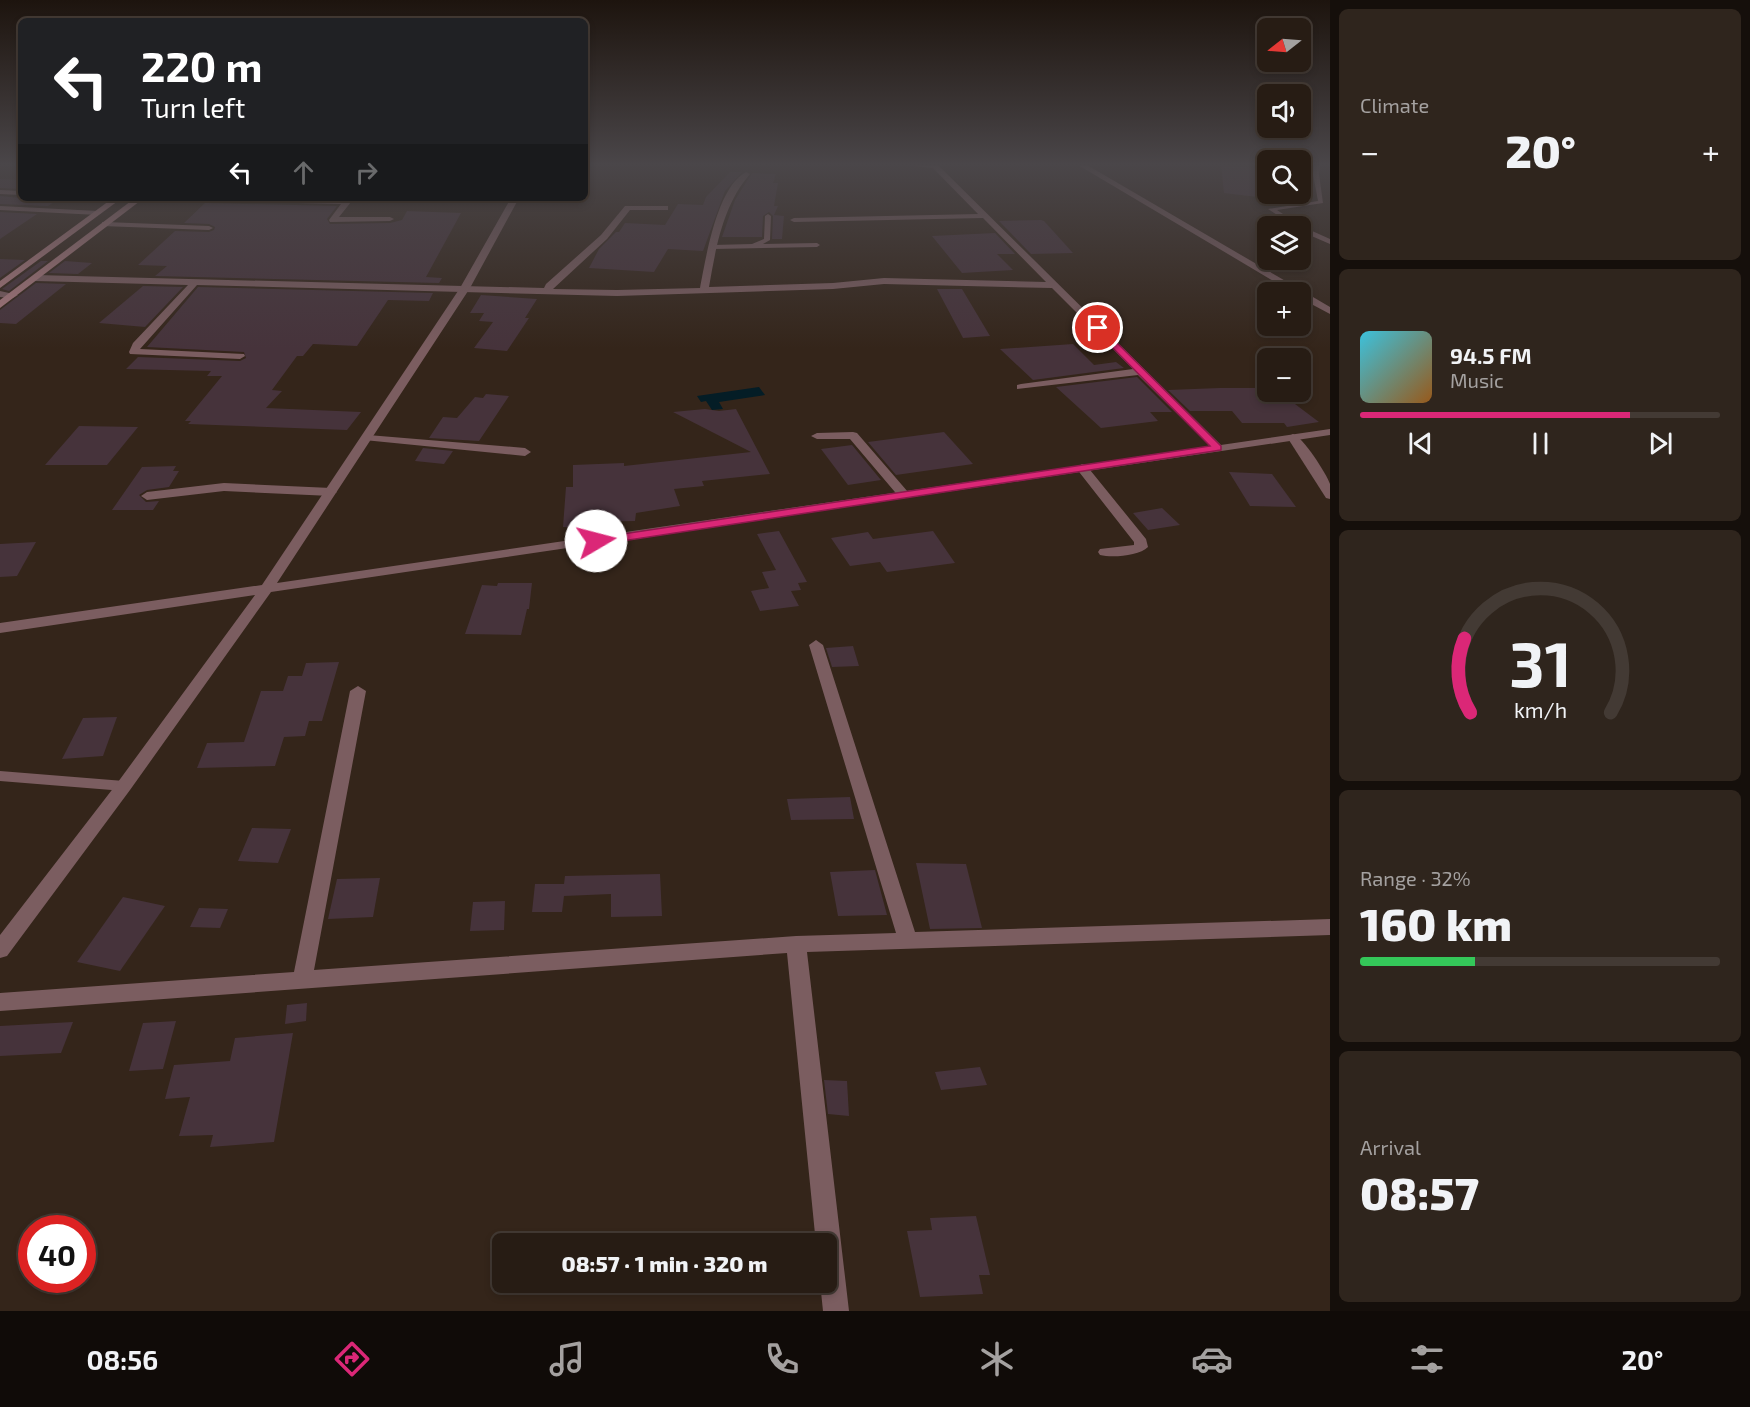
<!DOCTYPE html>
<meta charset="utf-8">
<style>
:root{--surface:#271c14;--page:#2f251d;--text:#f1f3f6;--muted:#a4a1a0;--line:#433a34;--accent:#db2777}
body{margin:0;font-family:"Exo 2",sans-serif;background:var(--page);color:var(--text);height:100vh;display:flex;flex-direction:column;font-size:22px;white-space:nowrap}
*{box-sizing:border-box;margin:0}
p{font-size:20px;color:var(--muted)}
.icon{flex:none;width:33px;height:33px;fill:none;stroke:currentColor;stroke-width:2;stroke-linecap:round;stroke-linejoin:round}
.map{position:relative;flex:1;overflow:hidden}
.side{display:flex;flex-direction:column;gap:9px;padding:9px;background:#150f0b;width:420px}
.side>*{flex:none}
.guide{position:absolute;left:18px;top:18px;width:570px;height:183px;border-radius:9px;box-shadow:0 3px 9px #0003,0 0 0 2px var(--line);background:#202124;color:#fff;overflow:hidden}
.needle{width:39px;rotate:253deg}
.fabs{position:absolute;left:1257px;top:18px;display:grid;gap:12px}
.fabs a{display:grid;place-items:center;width:54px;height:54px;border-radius:9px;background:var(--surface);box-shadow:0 3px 9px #0003,0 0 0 2px var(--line);font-size:30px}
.speed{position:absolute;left:18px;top:1215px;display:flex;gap:12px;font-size:30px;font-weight:700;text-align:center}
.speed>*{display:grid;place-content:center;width:78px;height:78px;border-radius:50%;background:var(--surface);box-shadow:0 3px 9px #0003,0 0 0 2px var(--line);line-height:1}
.speed .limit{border:9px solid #d22;background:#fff;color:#111}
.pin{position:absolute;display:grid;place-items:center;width:51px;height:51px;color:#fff;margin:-26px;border:3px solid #fff;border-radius:50%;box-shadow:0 2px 6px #0007}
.me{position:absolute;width:66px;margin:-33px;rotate:82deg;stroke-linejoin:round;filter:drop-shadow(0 0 4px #0008)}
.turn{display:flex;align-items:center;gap:21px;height:126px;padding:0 24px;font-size:27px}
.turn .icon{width:78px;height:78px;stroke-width:2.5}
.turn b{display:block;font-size:42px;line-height:51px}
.lanes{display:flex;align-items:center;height:57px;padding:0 24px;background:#0003;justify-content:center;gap:30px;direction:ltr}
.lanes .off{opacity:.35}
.big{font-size:45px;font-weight:800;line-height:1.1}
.side .tile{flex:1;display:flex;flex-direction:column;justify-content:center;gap:9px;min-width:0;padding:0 21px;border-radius:9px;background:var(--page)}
.side .dial{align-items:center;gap:0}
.dial svg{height:156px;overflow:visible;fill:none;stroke:var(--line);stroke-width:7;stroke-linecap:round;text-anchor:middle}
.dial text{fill:var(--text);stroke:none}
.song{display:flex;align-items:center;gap:18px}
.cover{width:72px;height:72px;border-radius:9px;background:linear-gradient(135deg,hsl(190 70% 55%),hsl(30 70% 35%))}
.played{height:6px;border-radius:3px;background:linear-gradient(90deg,var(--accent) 75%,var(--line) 75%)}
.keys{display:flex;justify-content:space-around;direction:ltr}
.heat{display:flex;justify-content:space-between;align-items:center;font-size:33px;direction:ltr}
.charge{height:9px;border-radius:4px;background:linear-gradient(90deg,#34c759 32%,var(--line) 0)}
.trip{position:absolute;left:492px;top:1233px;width:345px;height:60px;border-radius:9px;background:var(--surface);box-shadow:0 3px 9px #0003,0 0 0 2px var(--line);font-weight:800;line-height:60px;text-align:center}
.dock{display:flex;height:96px;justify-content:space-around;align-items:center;background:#100b08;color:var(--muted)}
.dock .icon{width:42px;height:42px}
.dock .selected{color:var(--accent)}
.dock b{font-size:27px;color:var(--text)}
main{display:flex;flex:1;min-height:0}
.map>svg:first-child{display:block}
</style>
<main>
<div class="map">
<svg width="1330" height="1311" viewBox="0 0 1330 1311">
<rect width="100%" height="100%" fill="#34251a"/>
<polygon fill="#041d26" points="759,387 765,395 719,402 723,409 712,410 706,401 701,402 697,396"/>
<g fill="#46333b">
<polygon points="1221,165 1268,169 1268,194 1300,194 1300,175 1308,176 1310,200 1300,202 1224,193"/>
<polygon points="730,172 742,172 725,191 703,251 668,249 654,272 589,268 599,249 616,232 619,232 625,223 665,225 678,204 703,205 706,197"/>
<polygon points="752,173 776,174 773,183 778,183 774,206 778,206 774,215 784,216 782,239 772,239 773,216 769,212 763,216 762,237 722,237 735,200"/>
<polygon points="0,179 21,180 21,189 0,188"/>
<polygon points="0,196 21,198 60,198 48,206 0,204"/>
<polygon points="205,203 337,206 327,219 330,224 390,223 402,220 407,211 461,213 426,277 442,278 439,283 155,276 167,266 138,265 175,231 209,232 214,230 215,227 209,224 184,223"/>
<polygon points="0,212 37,214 0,239"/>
<polygon points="1041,220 1044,221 1073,253 1031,254 999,221"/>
<polygon points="995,233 1015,254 997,254 1013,270 962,273 932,236"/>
<polygon points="0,259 25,260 0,278"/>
<polygon points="41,261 48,261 9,291 2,289"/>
<polygon points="65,261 92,263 78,274 49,273"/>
<polygon points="36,283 66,284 16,324 0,323 0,310"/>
<polygon points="143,286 183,287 145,327 99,323"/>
<polygon points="198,287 433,293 429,301 388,300 357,346 313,344 303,356 297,356 272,390 282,391 266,408 361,412 347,430 188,424 191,421 185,421 222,376 207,376 211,371 126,369 138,357 240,361 246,358 244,352 147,347"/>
<polygon points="937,289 962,289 990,336 963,338"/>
<polygon points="481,295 537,299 525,318 529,318 507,351 474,348 493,322 479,321 484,313 470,313"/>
<polygon points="1073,344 1094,365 1116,362 1124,368 1033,380 1000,349"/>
<polygon points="1137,377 1172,412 1150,412 1158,421 1101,428 1056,387"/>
<polygon points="1220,388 1268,388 1268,392 1284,392 1295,404 1319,422 1287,427 1284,423 1242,423 1232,411 1190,411 1168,390"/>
<polygon points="486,394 509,396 479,441 429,438 443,417 457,418 475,397 483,398"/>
<polygon points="705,409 719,411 736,409 770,474 702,481 704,486 674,489 680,506 636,513 635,521 587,522 586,528 563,527 566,487 573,487 573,465 624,463 624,466 751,452 673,412"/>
<polygon points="79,426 138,427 107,465 45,465"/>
<polygon points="944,432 973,464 896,475 868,442"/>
<polygon points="852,445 881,480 848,485 821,449"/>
<polygon points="423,448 453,451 444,464 415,461"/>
<polygon points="176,466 173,471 179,471 169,487 147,490 139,495 146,502 159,501 153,510 112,510 142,467"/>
<polygon points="1229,472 1272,474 1296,507 1250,506"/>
<polygon points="1162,508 1180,525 1148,530 1133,513"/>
<polygon points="779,531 807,582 798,583 801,590 791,591 799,606 760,611 751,591 769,588 762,572 776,570 757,534"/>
<polygon points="933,531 955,563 887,572 880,562 850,566 831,538 868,532 873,539"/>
<polygon points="36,542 17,576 0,577 0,544"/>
<polygon points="498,583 532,583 529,609 527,609 521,635 465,634 482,585 497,586"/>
<polygon points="853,646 859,666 832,667 826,648"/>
<polygon points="339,662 322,721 309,721 305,736 284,737 275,766 197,768 207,743 244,742 261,691 283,691 288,676 302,676 306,663"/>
<polygon points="117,717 103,756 62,759 83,718"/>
<polygon points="850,797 854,819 791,820 787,799"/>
<polygon points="252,828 291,829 278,863 238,861"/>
<polygon points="916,863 966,864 982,928 930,929"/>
<polygon points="875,870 887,915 838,916 830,872"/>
<polygon points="660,874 662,916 611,917 611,894 564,896 562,912 532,912 535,884 564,884 565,876"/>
<polygon points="380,878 373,917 328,919 337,879"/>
<polygon points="123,897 165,906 120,971 77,962"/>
<polygon points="505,901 504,930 470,931 473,902"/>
<polygon points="199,908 228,909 220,928 190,927"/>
<polygon points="307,1003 306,1021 285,1024 287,1005"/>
<polygon points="176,1021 163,1069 129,1071 143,1023"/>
<polygon points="73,1022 61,1053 0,1056 0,1026"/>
<polygon points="293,1033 274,1142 210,1147 213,1135 179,1136 190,1097 165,1099 174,1065 230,1061 235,1038"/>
<polygon points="980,1067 987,1085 941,1090 935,1072"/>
<polygon points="824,1080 847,1081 849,1116 828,1114"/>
<polygon points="976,1216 990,1275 979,1275 983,1294 920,1297 907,1231 932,1230 930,1218"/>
</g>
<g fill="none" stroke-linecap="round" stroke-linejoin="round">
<g fill="#7b5d60" fill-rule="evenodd">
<polygon points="1314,165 1320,165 1319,174 1323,203 1277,210 1301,226 1330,239 1330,244 1300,231 1300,226 1294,226 1268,209 1318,201 1313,174"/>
<polygon points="0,206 98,211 101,213 98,215 0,210"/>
<polygon points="768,214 771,216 770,240 763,244 817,243 820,245 817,247 713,249 710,247 713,245 752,244 764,239 765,216"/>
<polygon points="0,771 124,781 129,782 131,786 129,790 124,791 0,781"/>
</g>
<g fill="#7b5d60" fill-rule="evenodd">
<path d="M905 165H938L1222 446V450H1214L1138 375 1017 389V385L1021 384 1133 369 1052 288 884 284 833 289 617 296 197 285 140 349 244 354 245 356 240 359 130 354 129 352 133 343 188 285 36 281 31 278 36 275 544 288 546 284 601 235 625 206H668V210H630L607 239 553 289 617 290 700 288C706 257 717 187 746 172L750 174C723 205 716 247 709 287L833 283 884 278 1046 282 983 218 794 222 790 220 794 218 978 214 933 168Z"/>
<polygon points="1078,165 1087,165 1301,290 1330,307 1330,314 1300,298 1300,292 1292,292"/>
<polygon points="0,190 21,191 21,195 0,194"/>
<polygon points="163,198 347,200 351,202 339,217 390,217 394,219 390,221 330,222 329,220 341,204 167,200"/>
<polygon points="105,222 209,226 213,228 209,230 102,226 102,222"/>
<polygon points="853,432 857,433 908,492 910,495 908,498 900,498 850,439 817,439 811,436 817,433"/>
<path d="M1293 434C1303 437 1326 473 1330 484 1330 488 1330 494 1330 499L1326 498 1287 437Z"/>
<polygon points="368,435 525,448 531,452 525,456 364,440 362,438"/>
<path d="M1082 464 1086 465 1146 539 1148 547C1139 556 1112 558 1100 555L1098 552 1100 549 1134 545V542L1076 468Z"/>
<polygon points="224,483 331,488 337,492 331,496 224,491 147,500 141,496 147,492"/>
<polygon points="816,640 823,645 915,932 1330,919 1330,935 807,952 849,1311 823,1311 820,1282 826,1282 826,1244 816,1244 787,953 0,1011 0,993 294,972 350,691 358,686 366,691 314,970 796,936 896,933 809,645"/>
</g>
<g fill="#7b5d60" fill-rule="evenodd">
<polygon points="511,198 519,198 470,288 277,583 1330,429 1330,435 271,592 130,790 7,956 0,958 0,935 118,782 255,595 0,633 0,623 262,585 460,288"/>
<polygon points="0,291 18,295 13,298 0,297"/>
</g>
<g fill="#aa7a7f" fill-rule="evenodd">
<polygon points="113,198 122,198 0,288 0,281"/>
<polygon points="135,198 144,198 0,308 0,300"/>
</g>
</g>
<linearGradient id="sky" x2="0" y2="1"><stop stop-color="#1d140e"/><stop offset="0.47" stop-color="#4a4649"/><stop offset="1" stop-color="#4a4649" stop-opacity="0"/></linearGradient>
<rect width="1330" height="349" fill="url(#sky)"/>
<polygon fill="#db2777" stroke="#8e194d" stroke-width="1.5" points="1095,327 1101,327 1221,446 1221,450 596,545 590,541 596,538 1210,446 1095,330"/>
</svg>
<div class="fabs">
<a><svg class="needle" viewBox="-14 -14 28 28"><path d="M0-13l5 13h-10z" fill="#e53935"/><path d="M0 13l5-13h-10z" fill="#a4a1a0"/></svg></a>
<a><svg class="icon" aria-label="sound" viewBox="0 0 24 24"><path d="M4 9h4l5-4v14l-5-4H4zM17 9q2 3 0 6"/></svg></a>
<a><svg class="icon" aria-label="search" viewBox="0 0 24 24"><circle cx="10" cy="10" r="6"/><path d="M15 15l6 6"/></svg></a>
<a><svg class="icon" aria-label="layers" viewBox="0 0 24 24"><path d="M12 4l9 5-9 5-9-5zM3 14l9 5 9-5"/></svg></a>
<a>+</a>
<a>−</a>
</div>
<div class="speed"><div class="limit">40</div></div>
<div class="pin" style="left:1098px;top:328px;background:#d93025"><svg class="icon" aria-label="arrive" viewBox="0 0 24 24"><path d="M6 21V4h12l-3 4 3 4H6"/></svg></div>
<svg class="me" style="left:596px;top:541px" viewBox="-20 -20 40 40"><circle r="19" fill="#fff"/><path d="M0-13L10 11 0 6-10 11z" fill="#db2777"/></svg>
<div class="trip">08:57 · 1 min · 320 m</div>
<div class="guide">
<div class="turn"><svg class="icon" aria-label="left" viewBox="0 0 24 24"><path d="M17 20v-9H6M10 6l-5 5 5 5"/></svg><div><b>220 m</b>Turn left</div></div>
<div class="lanes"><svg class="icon" aria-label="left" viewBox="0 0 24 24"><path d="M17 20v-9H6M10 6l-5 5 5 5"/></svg><svg class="icon off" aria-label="ahead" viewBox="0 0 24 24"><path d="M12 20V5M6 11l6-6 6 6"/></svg><svg class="icon off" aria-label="right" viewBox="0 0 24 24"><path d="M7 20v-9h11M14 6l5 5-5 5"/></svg></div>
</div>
</div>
<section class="side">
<div class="tile"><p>Climate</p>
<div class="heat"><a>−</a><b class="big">20°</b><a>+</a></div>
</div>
<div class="tile">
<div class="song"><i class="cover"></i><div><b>94.5 FM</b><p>Music</p></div></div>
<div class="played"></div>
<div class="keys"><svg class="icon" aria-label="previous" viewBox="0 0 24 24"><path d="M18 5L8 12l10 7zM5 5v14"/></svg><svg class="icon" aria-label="pause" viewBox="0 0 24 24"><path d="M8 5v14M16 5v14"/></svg><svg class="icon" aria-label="next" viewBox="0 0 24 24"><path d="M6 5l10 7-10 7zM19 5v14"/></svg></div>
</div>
<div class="tile dial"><svg viewBox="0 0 100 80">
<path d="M14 69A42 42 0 1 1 86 69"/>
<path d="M14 69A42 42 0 0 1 11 31" stroke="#db2777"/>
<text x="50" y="56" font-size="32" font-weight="700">31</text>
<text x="50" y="72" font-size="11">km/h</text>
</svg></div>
<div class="tile"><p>Range · 32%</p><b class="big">160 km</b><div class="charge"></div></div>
<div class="tile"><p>Arrival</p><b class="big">08:57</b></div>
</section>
</main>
<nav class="dock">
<b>08:56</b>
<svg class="icon selected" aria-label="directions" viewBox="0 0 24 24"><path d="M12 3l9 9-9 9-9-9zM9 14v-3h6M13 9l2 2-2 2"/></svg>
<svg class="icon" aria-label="music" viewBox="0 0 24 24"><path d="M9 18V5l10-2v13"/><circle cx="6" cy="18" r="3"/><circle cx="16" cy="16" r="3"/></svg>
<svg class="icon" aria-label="phone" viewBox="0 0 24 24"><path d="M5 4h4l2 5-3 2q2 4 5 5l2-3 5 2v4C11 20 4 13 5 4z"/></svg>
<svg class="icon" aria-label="climate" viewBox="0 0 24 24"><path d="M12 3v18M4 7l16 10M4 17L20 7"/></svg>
<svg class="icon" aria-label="car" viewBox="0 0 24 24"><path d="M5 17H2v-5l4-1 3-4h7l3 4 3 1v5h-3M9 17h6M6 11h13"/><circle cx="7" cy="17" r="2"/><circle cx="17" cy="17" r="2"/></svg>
<svg class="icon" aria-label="filters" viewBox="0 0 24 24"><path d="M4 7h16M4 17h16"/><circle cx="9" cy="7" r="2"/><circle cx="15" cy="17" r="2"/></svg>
<b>20°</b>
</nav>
